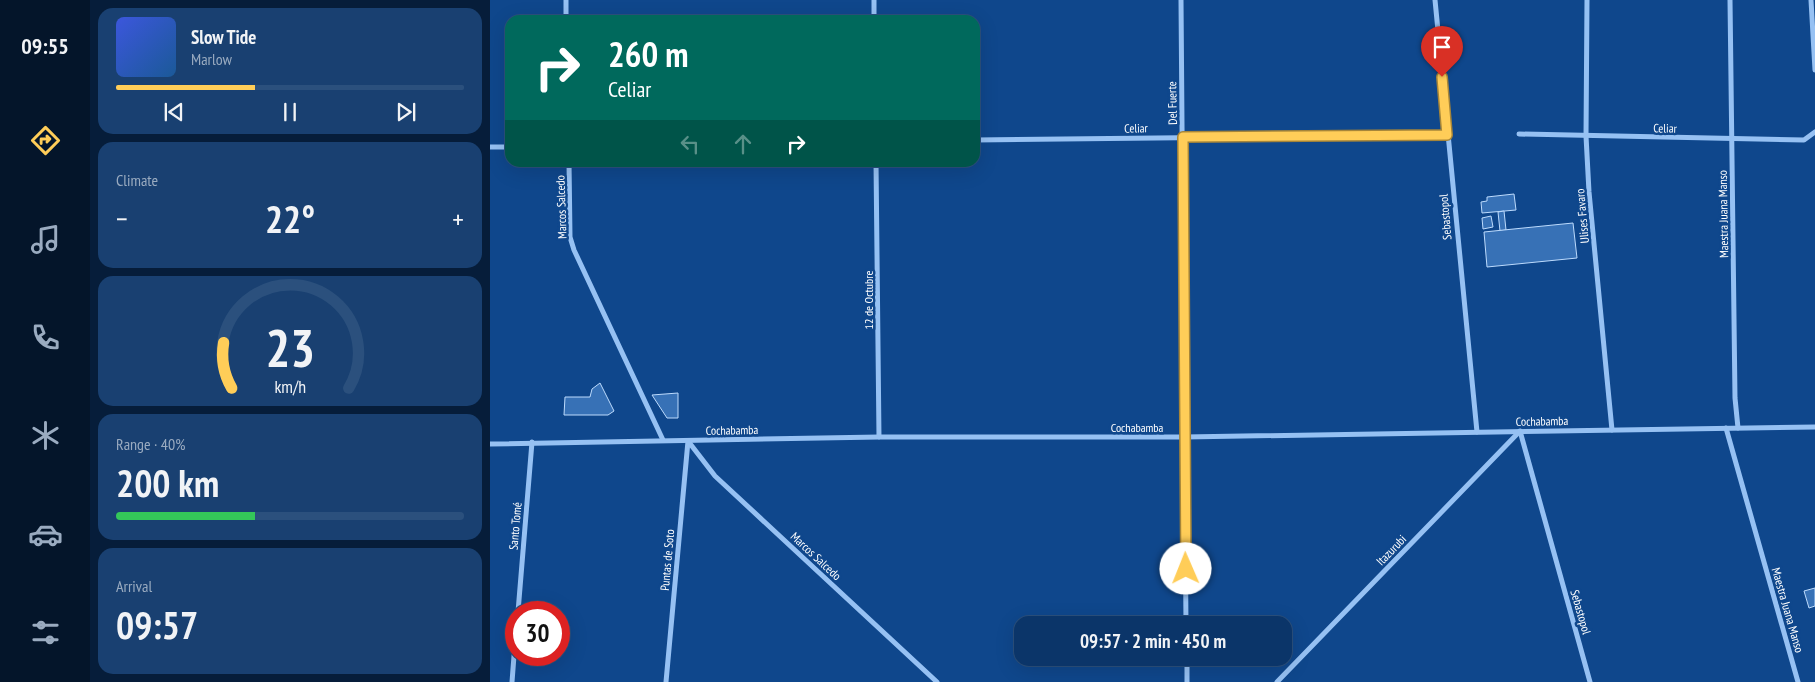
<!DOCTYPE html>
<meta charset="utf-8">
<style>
:root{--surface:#0b3569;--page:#194071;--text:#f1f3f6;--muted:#9aabc0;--line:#2b507d;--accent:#ffcd58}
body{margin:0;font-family:"PT Sans Narrow",sans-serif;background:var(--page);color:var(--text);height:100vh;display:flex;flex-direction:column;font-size:19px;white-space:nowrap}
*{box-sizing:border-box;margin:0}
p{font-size:16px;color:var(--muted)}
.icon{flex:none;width:28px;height:28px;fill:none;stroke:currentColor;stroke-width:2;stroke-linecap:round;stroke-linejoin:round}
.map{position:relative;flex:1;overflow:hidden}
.side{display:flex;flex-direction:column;gap:8px;padding:8px;background:#061d3a;width:400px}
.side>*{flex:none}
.hud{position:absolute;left:15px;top:15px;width:475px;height:152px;border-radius:15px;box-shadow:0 5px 20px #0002,0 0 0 1px var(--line);background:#00695c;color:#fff;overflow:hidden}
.speed{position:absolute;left:15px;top:601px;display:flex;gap:10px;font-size:25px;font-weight:700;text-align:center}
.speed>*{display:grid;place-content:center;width:65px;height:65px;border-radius:50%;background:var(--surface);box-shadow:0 5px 20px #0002,0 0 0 1px var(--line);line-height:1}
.speed .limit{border:8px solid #d22;background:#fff;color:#111}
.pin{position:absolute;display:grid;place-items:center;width:42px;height:42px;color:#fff;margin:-51px -21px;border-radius:50% 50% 50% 0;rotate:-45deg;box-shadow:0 0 5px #0007}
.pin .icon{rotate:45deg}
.me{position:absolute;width:55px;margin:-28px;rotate:359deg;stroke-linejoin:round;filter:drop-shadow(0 0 4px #0008)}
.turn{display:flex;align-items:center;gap:18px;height:105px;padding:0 20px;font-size:22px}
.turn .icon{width:65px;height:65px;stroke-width:2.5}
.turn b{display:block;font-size:35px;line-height:42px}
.lanes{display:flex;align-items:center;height:48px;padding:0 20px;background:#0003;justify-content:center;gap:25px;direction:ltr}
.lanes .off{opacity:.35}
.big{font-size:38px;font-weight:800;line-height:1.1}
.side .widget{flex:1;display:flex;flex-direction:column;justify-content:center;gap:8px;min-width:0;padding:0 18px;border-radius:15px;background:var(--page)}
.side .dial{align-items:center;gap:0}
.dial svg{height:130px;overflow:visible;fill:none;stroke:var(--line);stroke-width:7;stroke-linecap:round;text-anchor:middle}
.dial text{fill:var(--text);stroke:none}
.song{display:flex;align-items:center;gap:15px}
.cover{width:60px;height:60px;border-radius:8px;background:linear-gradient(135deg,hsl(230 70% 55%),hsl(210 70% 35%))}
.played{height:5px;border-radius:2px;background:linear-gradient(90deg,var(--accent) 40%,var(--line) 40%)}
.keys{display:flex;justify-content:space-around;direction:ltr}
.heat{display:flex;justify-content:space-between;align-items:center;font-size:28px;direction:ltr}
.charge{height:8px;border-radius:4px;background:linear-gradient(90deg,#34c759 40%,var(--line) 0)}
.trip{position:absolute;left:524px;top:616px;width:278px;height:50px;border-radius:15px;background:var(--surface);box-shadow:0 5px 20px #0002,0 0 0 1px var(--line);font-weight:800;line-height:50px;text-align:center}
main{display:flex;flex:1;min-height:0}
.menu{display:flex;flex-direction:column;width:90px;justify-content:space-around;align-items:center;background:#04152a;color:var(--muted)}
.menu .icon{width:35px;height:35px}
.menu .active{color:var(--accent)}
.menu b{font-size:22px;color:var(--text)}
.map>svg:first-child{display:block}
</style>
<main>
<nav class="menu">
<b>09:55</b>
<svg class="icon active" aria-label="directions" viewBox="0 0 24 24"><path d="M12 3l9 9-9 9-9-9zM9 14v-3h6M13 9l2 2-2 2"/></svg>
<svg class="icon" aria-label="music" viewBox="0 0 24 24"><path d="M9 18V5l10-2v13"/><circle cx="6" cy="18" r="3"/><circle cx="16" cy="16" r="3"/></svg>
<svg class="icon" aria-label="phone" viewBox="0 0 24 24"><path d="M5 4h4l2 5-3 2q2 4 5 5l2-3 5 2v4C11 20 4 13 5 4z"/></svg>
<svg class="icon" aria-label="climate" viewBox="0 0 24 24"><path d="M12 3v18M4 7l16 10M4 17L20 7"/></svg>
<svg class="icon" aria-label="car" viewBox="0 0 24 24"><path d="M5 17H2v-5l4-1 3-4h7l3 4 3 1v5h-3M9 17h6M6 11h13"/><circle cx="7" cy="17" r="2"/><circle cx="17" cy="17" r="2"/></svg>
<svg class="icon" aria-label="filters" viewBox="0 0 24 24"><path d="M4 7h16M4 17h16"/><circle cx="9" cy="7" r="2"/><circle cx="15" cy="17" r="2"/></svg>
</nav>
<section class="side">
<div class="widget">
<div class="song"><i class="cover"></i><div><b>Slow Tide</b><p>Marlow</p></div></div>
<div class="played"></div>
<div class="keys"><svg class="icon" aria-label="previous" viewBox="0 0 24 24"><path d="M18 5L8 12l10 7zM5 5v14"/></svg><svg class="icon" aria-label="pause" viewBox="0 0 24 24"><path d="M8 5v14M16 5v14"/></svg><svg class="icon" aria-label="next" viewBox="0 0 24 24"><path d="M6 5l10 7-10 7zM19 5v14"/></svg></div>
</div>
<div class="widget"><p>Climate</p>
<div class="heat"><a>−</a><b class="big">22°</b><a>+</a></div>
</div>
<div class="widget dial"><svg viewBox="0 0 100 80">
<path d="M14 69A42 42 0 1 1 86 69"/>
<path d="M14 69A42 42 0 0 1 9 41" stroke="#ffcd58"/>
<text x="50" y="56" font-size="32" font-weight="700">23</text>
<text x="50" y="72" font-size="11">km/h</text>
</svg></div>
<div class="widget"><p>Range · 40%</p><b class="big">200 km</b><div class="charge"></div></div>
<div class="widget"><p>Arrival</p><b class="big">09:57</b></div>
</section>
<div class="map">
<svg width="1325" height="682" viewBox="0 0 1325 682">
<rect width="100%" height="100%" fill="#0f478c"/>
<g fill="#3771b6" stroke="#bddbfd">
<polygon points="1024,194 1026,210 992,213 991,202 997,201 997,197"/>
<polygon points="1014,211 1016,230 1010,231 1008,212"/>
<polygon points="1001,216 1003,227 993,229 992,218"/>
<polygon points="1083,223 1087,258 997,267 994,232"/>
<polygon points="110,383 124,411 118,415 74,415 75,397 100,397 102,389"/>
<polygon points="188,393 188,418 177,418 162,395"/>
<polygon points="1325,588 1325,606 1319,608 1314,591"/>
</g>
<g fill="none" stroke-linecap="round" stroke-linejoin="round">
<g stroke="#96c1f3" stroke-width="5">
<polyline points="76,0 76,20"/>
<polyline points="384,0 384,20"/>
<polyline points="691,0 696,625"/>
<polyline points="945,0 987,432"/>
<polyline points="1097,0 1096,136 1099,192 1122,430"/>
<polyline points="1240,0 1245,398 1248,428"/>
<polyline points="1321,0 1325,70"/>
<polyline points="1029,134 1314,140 1325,132"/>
<polyline points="485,140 957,135"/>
<polyline points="0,147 20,147"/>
<polyline points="79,162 80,237 84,250 173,440"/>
<polyline points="386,162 389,437"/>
<polyline points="1236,428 1308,682"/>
<polyline points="1030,431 1100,682"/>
<polyline points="198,441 225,476 447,682"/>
<polyline points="0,444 389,437 695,437 1325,427"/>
<polyline points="28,612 42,442"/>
<polyline points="697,658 697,682"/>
<polyline points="22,682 26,630"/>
<polyline points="176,682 198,441"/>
<polyline points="787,682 1030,431"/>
</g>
</g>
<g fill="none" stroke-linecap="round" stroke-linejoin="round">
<g stroke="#a68539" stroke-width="12">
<polyline id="route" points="696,569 693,137 957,135 952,77"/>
</g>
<use href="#route" stroke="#ffcd58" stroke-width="9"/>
</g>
<g text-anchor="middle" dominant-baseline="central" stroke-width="5" stroke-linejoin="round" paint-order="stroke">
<g font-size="12" fill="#fff" stroke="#0f478c">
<text transform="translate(682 103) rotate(-91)">Del Fuerte</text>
<text transform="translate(646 128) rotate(-1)">Celiar</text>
<text transform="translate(1175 128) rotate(1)">Celiar</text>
<text transform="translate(71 207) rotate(-92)">Marcos Salcedo</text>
<text transform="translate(1233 214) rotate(-91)">Maestra Juana Manso</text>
<text transform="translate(1092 216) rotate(-95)">Ulises Favaro</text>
<text transform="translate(955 217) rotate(-95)">Sebastopol</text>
<text transform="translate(378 300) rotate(-90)">12 de Octubre</text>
<text transform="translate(1052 421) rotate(-1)">Cochabamba</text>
<text x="647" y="427">Cochabamba</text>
<text transform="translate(242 430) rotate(-1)">Cochabamba</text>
<text transform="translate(25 526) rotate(-85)">Santo Tomé</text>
<text transform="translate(901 550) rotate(-46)">Itazurubi</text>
<text transform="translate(326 556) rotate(43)">Marcos Salcedo</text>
<text transform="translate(177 560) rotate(-85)">Puntas de Soto</text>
<text transform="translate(1298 610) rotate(74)">Maestra Juana Manso</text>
<text transform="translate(1091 612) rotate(74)">Sebastopol</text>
</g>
</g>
</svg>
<div class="speed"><div class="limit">30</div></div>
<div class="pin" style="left:952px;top:77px;background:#d93025"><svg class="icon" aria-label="arrive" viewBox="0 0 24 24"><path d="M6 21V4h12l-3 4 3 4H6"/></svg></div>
<svg class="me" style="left:696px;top:569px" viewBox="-20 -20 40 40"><circle r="19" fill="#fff"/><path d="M0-13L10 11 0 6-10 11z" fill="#ffcd58"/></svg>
<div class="trip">09:57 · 2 min · 450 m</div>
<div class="hud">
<div class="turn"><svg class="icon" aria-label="right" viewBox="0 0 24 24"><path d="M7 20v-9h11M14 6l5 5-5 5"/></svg><div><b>260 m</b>Celiar</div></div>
<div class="lanes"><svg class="icon off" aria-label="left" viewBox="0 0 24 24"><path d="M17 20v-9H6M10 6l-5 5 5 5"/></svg><svg class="icon off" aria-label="ahead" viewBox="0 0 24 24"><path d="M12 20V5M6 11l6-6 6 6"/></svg><svg class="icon" aria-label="right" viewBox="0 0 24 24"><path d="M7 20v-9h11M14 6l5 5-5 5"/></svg></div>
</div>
</div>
</main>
